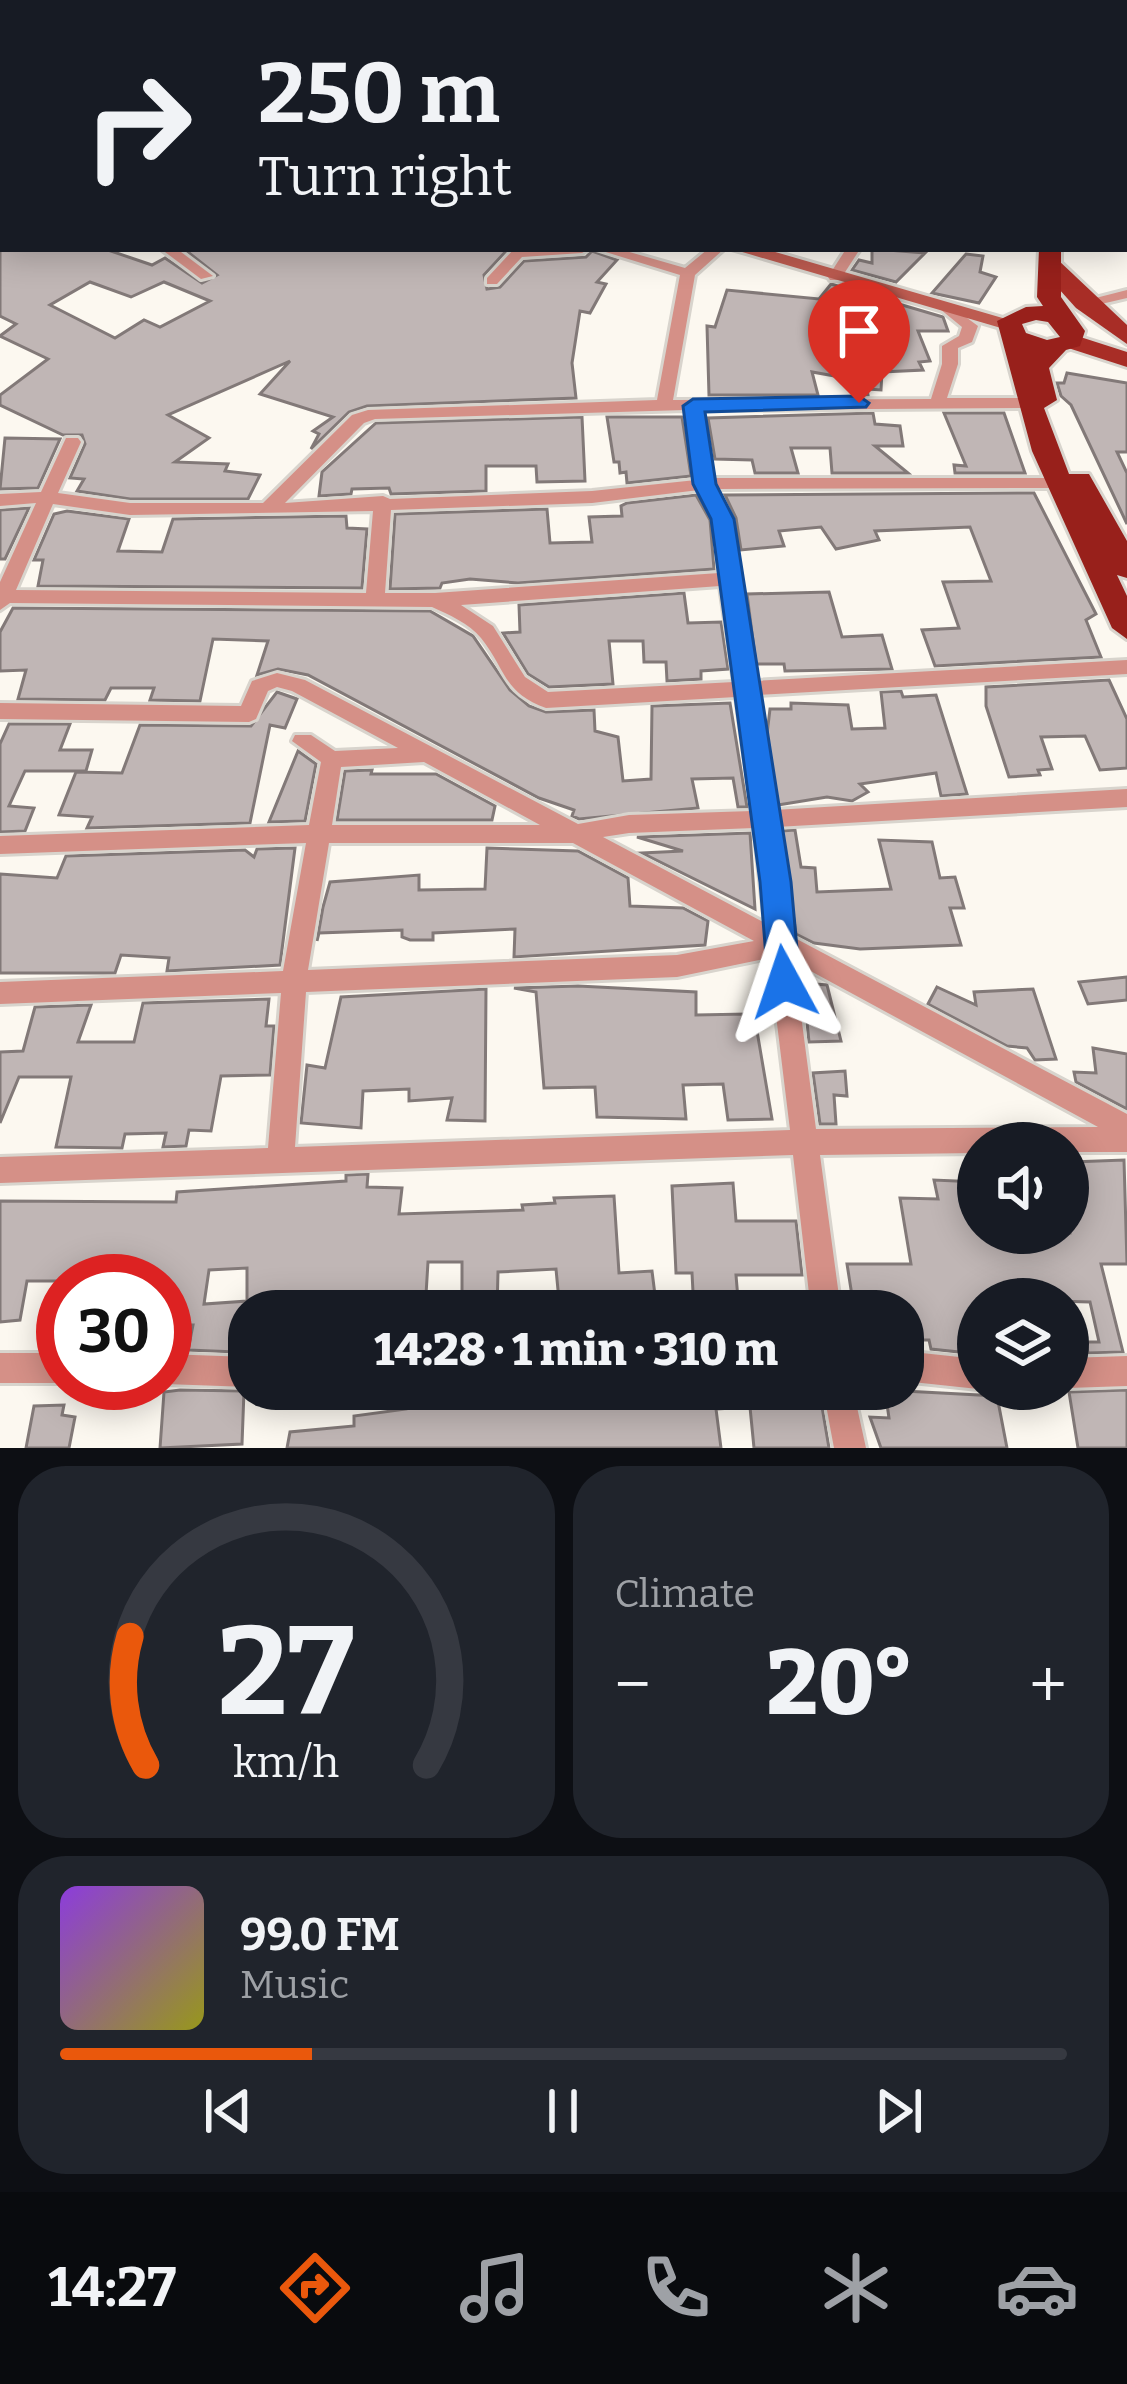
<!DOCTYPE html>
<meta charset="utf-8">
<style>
:root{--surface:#171b24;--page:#20242c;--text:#f1f3f6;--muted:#9ea1a6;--line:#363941;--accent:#ea580c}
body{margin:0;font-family:Bitter,serif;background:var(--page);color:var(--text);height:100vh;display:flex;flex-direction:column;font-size:45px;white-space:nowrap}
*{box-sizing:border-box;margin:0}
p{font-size:39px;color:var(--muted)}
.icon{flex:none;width:66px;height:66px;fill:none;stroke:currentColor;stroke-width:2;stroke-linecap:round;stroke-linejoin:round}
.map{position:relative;height:1448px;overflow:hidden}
.details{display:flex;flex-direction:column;gap:18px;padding:18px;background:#0d0f14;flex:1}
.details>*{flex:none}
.guide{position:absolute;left:0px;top:0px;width:1128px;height:252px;box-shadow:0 6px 30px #0003;background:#171b24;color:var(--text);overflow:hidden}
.tools{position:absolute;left:957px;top:1122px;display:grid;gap:24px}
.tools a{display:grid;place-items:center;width:132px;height:132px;border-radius:50%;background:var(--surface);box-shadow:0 6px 30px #0003;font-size:60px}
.speed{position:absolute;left:36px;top:1254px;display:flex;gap:24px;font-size:60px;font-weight:700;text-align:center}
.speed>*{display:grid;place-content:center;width:156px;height:156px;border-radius:50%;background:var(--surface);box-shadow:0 6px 30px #0003;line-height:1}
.speed .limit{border:18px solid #d22;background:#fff;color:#111}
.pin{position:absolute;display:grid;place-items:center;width:102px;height:102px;color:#fff;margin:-123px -51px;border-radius:50% 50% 50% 0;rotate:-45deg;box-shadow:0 0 12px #0007}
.pin .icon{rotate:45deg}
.me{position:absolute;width:132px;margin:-66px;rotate:355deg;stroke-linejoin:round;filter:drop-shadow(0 0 9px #0008)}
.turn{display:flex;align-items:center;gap:42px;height:252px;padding:0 60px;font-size:54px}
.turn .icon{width:156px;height:156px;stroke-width:2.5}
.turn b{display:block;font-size:84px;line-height:102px}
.big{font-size:90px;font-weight:800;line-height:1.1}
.details .tile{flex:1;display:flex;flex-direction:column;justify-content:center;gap:18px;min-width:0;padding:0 42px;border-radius:48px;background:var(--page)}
.details .dial{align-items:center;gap:0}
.dial svg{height:312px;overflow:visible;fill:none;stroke:var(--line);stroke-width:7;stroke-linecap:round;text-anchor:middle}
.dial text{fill:var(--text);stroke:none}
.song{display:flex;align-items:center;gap:36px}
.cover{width:144px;height:144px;border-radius:18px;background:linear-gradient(135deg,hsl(270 70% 55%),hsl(60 70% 35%))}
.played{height:12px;border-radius:6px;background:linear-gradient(90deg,var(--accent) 25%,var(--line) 25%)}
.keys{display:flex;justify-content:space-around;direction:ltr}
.heat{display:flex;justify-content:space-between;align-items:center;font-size:66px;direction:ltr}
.details .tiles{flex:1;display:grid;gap:18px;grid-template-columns:1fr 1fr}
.tile:last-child{grid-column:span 2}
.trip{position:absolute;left:228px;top:1290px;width:696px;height:120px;border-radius:48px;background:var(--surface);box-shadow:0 6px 30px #0003;font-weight:800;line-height:120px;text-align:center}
.tab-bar{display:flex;height:192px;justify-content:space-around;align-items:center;background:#090b0e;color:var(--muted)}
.tab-bar .icon{width:84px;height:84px}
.tab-bar .current{color:var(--accent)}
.tab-bar b{font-size:54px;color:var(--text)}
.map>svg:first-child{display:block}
</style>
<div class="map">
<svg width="1127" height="1448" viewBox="0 0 1127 1448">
<rect width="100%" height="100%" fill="#fcf8f0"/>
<g fill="#c0b6b5" stroke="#827978" stroke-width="3" fill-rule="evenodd">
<path d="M0 249H105L152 265 165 258 202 283 217 275 184 249H508L484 275 487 289 500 287 524 261 586 257 592 251 617 260 597 282 606 284 590 313 580 311 572 363 576 398 367 406 349 412 311 449 319 434 313 431 333 417 260 394 290 361 168 415 209 438 175 462 228 464 225 471 260 475 248 499H130L77 491 84 479 70 478 85 444 82 435H63L0 405V395L48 359 0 336 16 324 0 316ZM90 282 131 297 164 282 210 301 160 327 144 320 115 338 50 305Z"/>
<polygon points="872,249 875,249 925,253 896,282 852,270 859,260 872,263"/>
<polygon points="966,254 983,256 980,272 996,277 979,303 932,293"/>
<polygon points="831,284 943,317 948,331 918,331 930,361 919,362 923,370 882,372 881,390 867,389 868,395 856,395 857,380 812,372 818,395 709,395 707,326 715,327 727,290 819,299"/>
<polygon points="1067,373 1127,383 1127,452 1117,452 1127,473 1127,524 1071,405 1061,396 1057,383 1064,383"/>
<polygon points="873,413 875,424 900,426 903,446 875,446 908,473 832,473 830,448 791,448 798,473 755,473 752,460 715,459 708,418"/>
<polygon points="944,413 1004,413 1025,473 955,473 954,465 966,466"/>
<polygon points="582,417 585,481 537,482 536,466 486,466 486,491 391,494 389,488 352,489 351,494 319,496 322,472 376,423"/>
<polygon points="607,417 682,417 691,476 627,483 626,472 620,473 619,462 614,462"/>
<polygon points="5,438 60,439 38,488 0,489"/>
<polygon points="1034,493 1096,614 1086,620 1101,657 935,666 922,630 959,628 943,582 991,581 970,527 875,531 879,540 836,549 821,527 779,531 784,546 741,550 736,518 725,495"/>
<polygon points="696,495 710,520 714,569 518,583 470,579 442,583 440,588 390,589 395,514 547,509 550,543 592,542 589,517 622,516 621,506 627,503"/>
<polygon points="29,508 5,559 0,559 0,510"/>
<polygon points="67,511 129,519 118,551 162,552 173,519 346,516 347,528 367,529 362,588 38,586 43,560 34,560 54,514"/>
<polygon points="829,592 842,637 882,635 892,669 785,671 784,664 756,664 747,594"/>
<polygon points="684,593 688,623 721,622 728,669 701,671 701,679 667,681 666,662 644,662 643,641 609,641 613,684 549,687 528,674 503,633 520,632 519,605"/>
<polygon points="13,608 430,611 473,636 510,690 529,706 546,712 594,710 595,731 618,737 623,781 651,779 652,706 730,703 747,807 738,807 733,778 692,779 698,808 579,819 572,816 574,810 539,798 308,675 278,669 257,675 268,641 213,639 200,701 150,700 154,688 111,688 105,700 18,699 26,670 0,671 0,632"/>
<polygon points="1109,680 1127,719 1127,768 1100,770 1085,736 1041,737 1052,769 1038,770 1040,775 1009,777 986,706 986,687"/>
<polygon points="901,691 903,697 936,695 967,794 941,796 936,773 860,784 868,792 852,801 827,797 778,805 767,734 770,709 791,709 791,703 848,705 852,729 885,728 881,692"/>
<polygon points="277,692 297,699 285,728 270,725 250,823 87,828 92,817 59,815 76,772 122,773 140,725 251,726"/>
<polygon points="9,724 70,724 60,750 92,750 86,771 25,771 9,806 34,808 25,831 0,832 0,744"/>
<polygon points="298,751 316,764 305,821 269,822"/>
<polygon points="372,770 371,774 436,774 495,806 492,820 337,820 345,771"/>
<polygon points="795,830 801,867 815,868 817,892 891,889 879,840 932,842 940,878 955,877 964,908 950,908 961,945 860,949 814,943 796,934 781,831"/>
<polygon points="750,833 755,909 642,853 683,851 637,837"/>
<polygon points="295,848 280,965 167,971 169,958 121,955 115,973 0,973 0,874 57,878 66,856 245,850 254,857 257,849"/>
<polygon points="487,848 578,851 628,878 630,906 683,908 708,921 705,945 514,957 515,929 433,933 433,940 410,940 402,937 402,930 319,933 317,941 323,907 330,882 419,875 419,890 485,889"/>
<polygon points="1127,977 1127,1000 1088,1004 1079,982"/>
<polygon points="803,983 827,985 841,1041 809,1042"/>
<polygon points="578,986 696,992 696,1015 747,1014 750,1032 757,1031 772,1119 728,1120 723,1084 683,1085 686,1119 597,1117 595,1087 544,1088 536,992 514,988"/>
<polygon points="937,987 976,1005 974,992 1033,989 1056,1059 1035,1060 1027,1048 1007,1046 928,1004"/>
<polygon points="486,989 485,1121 447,1120 452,1098 409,1101 409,1089 363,1091 361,1128 301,1123 307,1065 325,1068 341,997"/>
<polygon points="269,999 266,1026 274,1026 270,1075 221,1076 211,1131 189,1130 186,1146 163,1147 166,1133 125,1134 122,1148 56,1147 71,1077 19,1077 0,1123 0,1052 23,1051 35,1007 91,1005 78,1042 134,1042 143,1003"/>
<polygon points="1093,1048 1127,1054 1127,1109 1076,1082 1074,1072 1096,1073"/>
<polygon points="845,1071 847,1096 834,1095 836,1124 820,1124 813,1073"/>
<polygon points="1124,1160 1127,1264 1101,1264 1123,1352 1088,1353 1086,1342 1099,1342 1090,1302 978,1299 978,1319 973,1319 978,1354 931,1349 929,1340 903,1340 903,1311 884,1311 883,1302 853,1302 847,1264 911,1264 900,1198 938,1199 934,1180 978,1182 978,1233 1070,1233 1072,1162"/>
<path d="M368 1174 367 1187 402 1188 399 1214 523 1210 522 1205 555 1203 554 1198 614 1196 619 1273 652 1271 657 1311H560L556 1269 498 1272 497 1311H462V1262H428L425 1311H249V1332L242 1331 237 1352 188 1350 193 1325H182L184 1311 165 1312V1281H27L20 1320 0 1322V1201L176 1202 177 1192 346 1181V1175ZM247 1268V1301L204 1304 209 1270Z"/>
<polygon points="733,1183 736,1221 796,1221 802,1275 736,1275 739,1311 694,1311 692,1273 676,1273 672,1186"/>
<polygon points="652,1389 819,1389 829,1448 754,1448 750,1407 716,1409 721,1448 287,1448 290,1432 354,1426 354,1416 406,1409 406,1402 515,1399 515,1408 568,1403 567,1398 653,1394"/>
<polygon points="180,1390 244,1391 242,1444 160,1448 164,1392"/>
<polygon points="885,1390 997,1396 1007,1448 881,1448 870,1417 889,1418"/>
<polygon points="1127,1390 1127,1448 1078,1448 1069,1392"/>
<polygon points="64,1405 62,1415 75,1417 69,1448 26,1448 34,1406"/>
</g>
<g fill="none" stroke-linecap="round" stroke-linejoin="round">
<g stroke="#d8d4cd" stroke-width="6">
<g id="minor">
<polygon points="770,0 783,0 785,3 772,3"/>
<polygon points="905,0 924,3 901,3"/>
<polygon points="3,157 3,167 0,168 0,158"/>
<polygon points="161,249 177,249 213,276 201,279"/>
<polygon points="514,249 589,249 582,253 522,257 497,284 487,284 487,278"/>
<path d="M596 249H619L685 268 708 249H724L695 275 673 400 931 399 942 364V346L959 336 962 327 940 309 948 304 978 326 972 342 958 348V364L947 398H1028L1036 403 1028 408 702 410 713 478H1058L1067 483 1058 488 717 489 732 519 754 681 1127 660V674L756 695 774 810 1127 789V807L776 827 791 936 1127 1114V1152H1068V1143H978V1153L820 1155 841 1311H811L793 1155 0 1183V1157L268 1148 281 993 0 1004V982L283 971 306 843 0 854V836L309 825 321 762 292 741 295 735H311L335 751 398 748 292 691 277 687 268 691 256 719 249 722 0 719V703L241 706 252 681 277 673 305 680 578 824 629 815 752 811 736 697 546 708C503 693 506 669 481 638 469 623 449 615 432 607L10 603 0 610V582L36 503 0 506V494L41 492 66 438H78L81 442 58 493 130 503H263L352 415 368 410 657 400 680 275ZM685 410 696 480 592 491 390 499 383 496 285 503 364 423 375 419ZM699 490 714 519 719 573 435 593H385L391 510 592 503ZM53 504 130 515 373 511 366 593 16 590ZM720 586 734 682 548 692 525 677 493 626 461 605ZM424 762 540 825H332L341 767ZM754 828 765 923 603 837 629 833ZM329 843H573L754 941 677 955 308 970ZM769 958 790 1130 295 1147 306 992 677 977ZM794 962 1098 1127 816 1129Z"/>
<polygon points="846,249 860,249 840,280 830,280 828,277"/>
<polygon points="1127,290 1127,298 1084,308 1076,303"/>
<polygon points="903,1351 978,1359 978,1389 903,1381"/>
<rect x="0" y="1353" width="63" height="30"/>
<polygon points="165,1354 249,1357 249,1387 165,1384"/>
<polygon points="1127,1356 1127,1386 1068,1388 1068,1358"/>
<polygon points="823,1389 853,1389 866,1448 834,1448"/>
</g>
</g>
<g stroke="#d8d4cd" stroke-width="6">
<g id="secondary">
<rect x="0" y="21" width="3" height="10"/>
<polygon points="732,249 765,249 1020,323 1001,328"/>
</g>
</g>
<g stroke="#d8d4cd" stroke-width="6">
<g id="primary">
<polygon points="1041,259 1057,259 1127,325 1127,344 1076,308 1041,269"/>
<polygon points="1071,334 1127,352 1127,367 1062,346 1062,336"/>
</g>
</g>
<g stroke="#d8d4cd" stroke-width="6">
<g id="trunk">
<polygon points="1127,6 1127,20 1125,20 1125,6"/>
<polygon points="1127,48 1127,62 1125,62 1125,48"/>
<path d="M1039 249H1061V297L1085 331 1080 346 1066 350 1049 368 1057 400 1044 408 1069 474H1089L1127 541V578L1117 575 1127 596V639L1112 628 1032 451 997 321 1026 307 1043 306 1037 297ZM1036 320 1048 322 1060 337 1047 340 1026 333 1022 324Z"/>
</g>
</g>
<use href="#minor" fill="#d59087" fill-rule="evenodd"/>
<use href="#secondary" fill="#bd5b50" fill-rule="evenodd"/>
<use href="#primary" fill="#a82d26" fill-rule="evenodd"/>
<use href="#trunk" fill="#98201b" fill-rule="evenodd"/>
</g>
<polygon fill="#1a73e8" stroke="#114b97" stroke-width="3" points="859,396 869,403 866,407 705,412 716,484 734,519 791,882 800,982 795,992 772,992 768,982 760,882 711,519 693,484 683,406 693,399"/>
</svg>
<div class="tools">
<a><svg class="icon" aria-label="sound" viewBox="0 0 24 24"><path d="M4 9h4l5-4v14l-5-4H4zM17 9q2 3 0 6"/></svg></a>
<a><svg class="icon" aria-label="layers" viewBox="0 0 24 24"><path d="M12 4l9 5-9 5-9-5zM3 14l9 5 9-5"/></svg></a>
</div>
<div class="speed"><div class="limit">30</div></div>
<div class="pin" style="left:859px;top:403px;background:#d93025"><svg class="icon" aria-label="arrive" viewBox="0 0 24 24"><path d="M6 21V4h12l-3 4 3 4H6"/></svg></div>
<svg class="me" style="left:784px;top:982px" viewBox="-20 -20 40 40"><path d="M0-17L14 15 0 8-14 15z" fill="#1a73e8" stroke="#fff" stroke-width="4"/></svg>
<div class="trip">14:28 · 1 min · 310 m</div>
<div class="guide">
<div class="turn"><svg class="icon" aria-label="right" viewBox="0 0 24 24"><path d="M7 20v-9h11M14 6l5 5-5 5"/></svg><div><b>250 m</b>Turn right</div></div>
</div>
</div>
<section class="details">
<div class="tiles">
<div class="tile dial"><svg viewBox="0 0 100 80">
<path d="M14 69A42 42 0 1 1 86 69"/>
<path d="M14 69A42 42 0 0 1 10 36" stroke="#ea580c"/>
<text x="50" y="56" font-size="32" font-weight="700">27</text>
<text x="50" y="72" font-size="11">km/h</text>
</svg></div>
<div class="tile"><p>Climate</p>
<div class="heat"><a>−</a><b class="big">20°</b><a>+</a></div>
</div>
<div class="tile">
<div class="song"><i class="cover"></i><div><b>99.0 FM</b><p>Music</p></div></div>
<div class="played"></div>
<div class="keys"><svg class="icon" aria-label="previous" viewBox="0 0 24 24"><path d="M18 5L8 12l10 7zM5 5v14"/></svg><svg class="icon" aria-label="pause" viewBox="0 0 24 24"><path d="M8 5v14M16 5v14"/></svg><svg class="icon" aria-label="next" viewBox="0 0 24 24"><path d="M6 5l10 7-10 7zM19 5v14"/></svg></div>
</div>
</div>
</section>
<nav class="tab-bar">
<b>14:27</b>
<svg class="icon current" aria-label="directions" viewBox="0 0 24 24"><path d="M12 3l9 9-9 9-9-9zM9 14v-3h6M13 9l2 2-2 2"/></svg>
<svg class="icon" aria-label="music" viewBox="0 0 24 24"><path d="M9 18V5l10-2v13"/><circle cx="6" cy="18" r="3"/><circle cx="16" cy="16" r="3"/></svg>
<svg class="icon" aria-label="phone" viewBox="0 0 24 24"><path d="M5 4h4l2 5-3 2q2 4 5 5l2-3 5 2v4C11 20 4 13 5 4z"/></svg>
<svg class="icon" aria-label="climate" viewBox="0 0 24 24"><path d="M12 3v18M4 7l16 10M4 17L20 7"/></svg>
<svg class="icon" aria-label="car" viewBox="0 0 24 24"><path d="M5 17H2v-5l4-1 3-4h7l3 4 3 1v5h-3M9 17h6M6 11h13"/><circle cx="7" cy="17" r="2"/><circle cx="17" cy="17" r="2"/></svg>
</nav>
